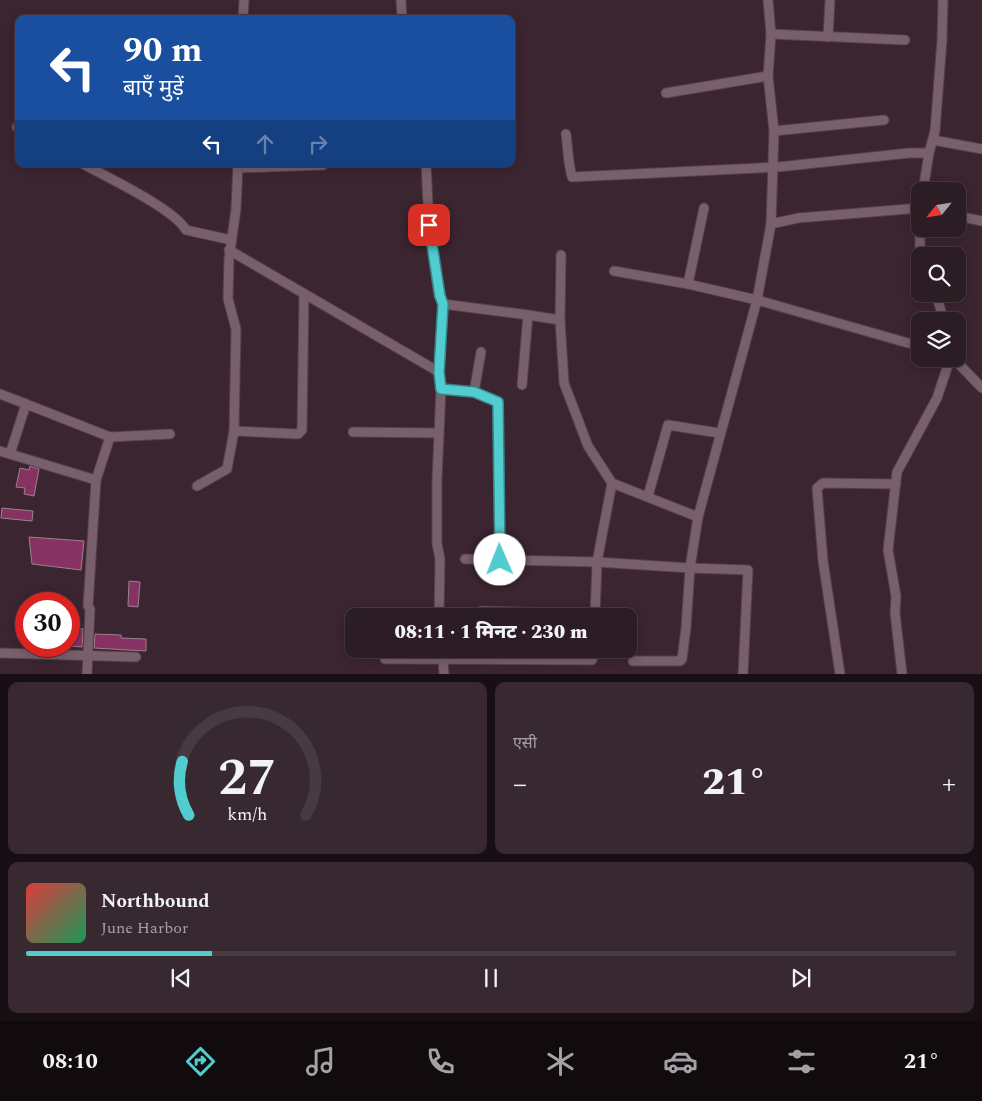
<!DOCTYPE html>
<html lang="hi">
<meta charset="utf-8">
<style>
:root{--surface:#2c1c24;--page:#382931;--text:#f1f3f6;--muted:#a6a1a6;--line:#483a41;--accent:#52cdcf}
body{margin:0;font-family:Spectral,"Noto Sans Devanagari",serif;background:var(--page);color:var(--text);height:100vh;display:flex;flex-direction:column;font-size:19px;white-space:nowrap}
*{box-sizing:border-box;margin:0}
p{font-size:16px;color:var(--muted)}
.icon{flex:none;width:28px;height:28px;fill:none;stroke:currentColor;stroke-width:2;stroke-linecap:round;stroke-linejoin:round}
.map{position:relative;height:674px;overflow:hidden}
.panel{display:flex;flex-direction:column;gap:8px;padding:8px;background:#180f14;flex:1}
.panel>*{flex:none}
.top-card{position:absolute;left:15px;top:15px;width:500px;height:152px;border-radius:10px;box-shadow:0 2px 12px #0003,0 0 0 1px var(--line);background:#1a4fa0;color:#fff;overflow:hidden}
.needle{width:32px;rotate:240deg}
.tools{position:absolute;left:911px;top:182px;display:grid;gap:10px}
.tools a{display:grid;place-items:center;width:55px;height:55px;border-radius:10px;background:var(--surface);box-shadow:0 2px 12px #0003,0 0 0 1px var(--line);font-size:25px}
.speed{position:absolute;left:15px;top:592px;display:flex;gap:10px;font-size:25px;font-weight:700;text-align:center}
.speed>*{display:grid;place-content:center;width:65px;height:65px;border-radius:50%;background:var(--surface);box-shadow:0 2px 12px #0003,0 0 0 1px var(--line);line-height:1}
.speed .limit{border:8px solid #d22;background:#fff;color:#111}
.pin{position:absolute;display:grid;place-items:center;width:42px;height:42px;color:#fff;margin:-21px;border-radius:10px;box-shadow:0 2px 8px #0006}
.me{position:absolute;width:55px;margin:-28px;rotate:359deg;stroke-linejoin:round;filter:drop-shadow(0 0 4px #0008)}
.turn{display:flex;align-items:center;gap:18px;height:105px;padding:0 25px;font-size:22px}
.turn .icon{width:65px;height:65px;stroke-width:2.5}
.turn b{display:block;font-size:35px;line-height:42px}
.lanes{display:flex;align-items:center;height:48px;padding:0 25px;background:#0003;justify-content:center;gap:25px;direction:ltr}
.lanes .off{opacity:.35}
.big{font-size:38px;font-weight:800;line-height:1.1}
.panel .tile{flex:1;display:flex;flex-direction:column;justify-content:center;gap:8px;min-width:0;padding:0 18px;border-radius:10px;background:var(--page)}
.panel .dial{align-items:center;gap:0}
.dial svg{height:130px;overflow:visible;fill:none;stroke:var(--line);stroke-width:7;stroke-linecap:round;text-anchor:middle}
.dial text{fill:var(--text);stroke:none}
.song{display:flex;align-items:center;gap:15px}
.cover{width:60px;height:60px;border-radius:8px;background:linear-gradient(135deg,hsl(0 70% 55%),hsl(150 70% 35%))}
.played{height:5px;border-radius:2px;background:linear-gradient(90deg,var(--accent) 20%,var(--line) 20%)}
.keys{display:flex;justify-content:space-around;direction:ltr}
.heat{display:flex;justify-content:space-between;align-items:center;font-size:28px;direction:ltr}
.panel .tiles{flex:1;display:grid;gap:8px;grid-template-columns:1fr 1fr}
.tile:last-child{grid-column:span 2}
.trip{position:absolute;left:345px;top:608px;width:292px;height:50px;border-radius:10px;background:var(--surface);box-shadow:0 2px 12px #0003,0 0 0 1px var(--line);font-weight:800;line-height:50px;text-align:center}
.menu{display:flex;height:80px;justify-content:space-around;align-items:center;background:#120b0e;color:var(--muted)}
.menu .icon{width:35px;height:35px}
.menu .on{color:var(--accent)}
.menu b{font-size:22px;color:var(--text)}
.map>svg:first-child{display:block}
</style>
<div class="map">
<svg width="982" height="674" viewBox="0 0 982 674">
<rect width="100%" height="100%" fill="#3b2530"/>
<g fill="#863263" stroke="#9c818e">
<polygon points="30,466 39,469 34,496 24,494 25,488 16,487 20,468 29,470"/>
<polygon points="2,508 33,511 32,521 1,518"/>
<polygon points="29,537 84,541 81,570 32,564"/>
<polygon points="129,581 140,582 138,607 128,606"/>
<polygon points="69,628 83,629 82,647 69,646"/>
<polygon points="95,634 121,635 121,638 146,639 146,651 94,648"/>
</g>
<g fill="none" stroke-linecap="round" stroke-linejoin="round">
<g stroke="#54424b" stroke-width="11">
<g id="street">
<polyline points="401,0 402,19"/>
<polyline points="243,19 244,0"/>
<polyline points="771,34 905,40"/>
<polyline points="828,37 830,0"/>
<polyline points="666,93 768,76"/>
<polyline points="17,127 19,128"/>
<polyline points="774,131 884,120"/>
<path d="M566 134C568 148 568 163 572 177L778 167 909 153H929"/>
<polyline points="933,140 982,149"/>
<path d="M83 164C107 177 174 209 186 230L231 240"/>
<polyline points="426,164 429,225 439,296 443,304 439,372 441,389 437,479 437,544 440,559 439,616"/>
<polyline points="238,168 323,165"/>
<polyline points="923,191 929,153 935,131 942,40 943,0"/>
<polyline points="958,216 982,221"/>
<polyline points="771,224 798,218 920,208"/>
<polyline points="920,229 920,252 922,256"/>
<polyline points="229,250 439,372"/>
<polyline points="561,255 560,320 564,383 588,446 612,483 698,517"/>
<polyline points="614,271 688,284 757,300 908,343 920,344"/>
<polyline points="688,284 704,208"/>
<polyline points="936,294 944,321"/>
<polyline points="443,304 528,315 522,385"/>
<polyline points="528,315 560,320"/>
<polyline points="954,359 982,388"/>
<polyline points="441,389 474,392 498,402 500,560"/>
<polyline points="474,392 481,352"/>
<polyline points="0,394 26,404 10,454"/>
<polyline points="26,404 110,437 170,434"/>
<polyline points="234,431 298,434 302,430 304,294"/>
<polyline points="353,432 439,433"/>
<polyline points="0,451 96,480"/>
<polyline points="197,486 227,469 234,431 236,329 228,299 229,259 236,209 238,164"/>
<polyline points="648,496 668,425 719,433"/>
<polyline points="465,559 597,562 690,568 748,570 743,674"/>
<polyline points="481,611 595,614"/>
<polyline points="595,616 597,562 612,483"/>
<polyline points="442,649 444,674"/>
<polyline points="0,653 136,657"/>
<polyline points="385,659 592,660 593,649"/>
<polyline points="633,661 680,661 682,659 686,628 690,568 698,517 757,300 771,224 774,131 768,76 771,34 768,0"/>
<polyline points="87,674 90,609 88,606 96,480 110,437"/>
<polyline points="840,674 823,561 817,488 823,483 896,484"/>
<polyline points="902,674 895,613 896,596 888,550 897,472 937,398 950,359"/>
</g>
</g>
<use href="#street" stroke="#785f6b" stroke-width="9"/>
</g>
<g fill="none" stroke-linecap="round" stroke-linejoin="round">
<g stroke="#358587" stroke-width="12">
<polyline id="route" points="429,225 440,296 443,304 439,372 441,389 474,392 498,402 500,560"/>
</g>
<use href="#route" stroke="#52cdcf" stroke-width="9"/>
</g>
</svg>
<div class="tools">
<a><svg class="needle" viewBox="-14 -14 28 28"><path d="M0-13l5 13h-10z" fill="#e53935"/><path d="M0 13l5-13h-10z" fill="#a6a1a6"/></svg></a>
<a><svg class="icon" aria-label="search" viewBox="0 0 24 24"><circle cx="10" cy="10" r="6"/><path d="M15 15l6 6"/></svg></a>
<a><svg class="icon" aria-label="layers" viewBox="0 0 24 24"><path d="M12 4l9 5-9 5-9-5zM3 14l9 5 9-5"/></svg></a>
</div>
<div class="speed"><div class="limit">30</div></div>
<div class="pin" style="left:429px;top:225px;background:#d93025"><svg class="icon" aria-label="arrive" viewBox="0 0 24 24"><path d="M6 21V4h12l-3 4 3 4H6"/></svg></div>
<svg class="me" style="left:500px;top:560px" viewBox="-20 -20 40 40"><circle r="19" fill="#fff"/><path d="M0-13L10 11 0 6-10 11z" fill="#52cdcf"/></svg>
<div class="trip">08:11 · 1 मिनट · 230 m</div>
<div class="top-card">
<div class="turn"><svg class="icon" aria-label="left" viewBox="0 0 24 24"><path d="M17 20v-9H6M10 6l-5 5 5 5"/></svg><div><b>90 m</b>बाएँ मुड़ें</div></div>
<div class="lanes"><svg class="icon" aria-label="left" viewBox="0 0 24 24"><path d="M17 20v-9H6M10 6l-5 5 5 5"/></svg><svg class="icon off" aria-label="ahead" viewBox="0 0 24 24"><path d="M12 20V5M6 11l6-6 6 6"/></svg><svg class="icon off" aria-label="right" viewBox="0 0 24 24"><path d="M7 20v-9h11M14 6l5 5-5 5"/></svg></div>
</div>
</div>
<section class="panel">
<div class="tiles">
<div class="tile dial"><svg viewBox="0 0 100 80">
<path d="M14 69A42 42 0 1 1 86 69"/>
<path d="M14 69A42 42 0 0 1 10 36" stroke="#52cdcf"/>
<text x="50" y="56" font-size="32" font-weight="700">27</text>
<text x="50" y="72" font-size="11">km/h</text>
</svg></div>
<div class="tile"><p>एसी</p>
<div class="heat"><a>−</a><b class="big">21°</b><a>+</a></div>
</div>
<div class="tile">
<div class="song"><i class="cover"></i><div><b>Northbound</b><p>June Harbor</p></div></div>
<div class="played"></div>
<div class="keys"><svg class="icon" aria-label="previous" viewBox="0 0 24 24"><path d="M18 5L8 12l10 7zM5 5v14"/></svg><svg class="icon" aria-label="pause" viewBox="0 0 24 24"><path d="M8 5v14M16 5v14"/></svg><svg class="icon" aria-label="next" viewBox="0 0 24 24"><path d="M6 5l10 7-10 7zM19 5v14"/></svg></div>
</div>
</div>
</section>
<nav class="menu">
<b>08:10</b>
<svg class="icon on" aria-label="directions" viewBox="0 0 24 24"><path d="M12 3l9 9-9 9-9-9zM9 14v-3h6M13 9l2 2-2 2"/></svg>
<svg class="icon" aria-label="music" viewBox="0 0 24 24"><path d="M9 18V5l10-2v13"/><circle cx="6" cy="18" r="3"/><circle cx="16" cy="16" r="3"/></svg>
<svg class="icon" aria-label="phone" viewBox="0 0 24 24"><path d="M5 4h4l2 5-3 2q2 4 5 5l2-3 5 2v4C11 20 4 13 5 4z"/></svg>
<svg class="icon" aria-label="climate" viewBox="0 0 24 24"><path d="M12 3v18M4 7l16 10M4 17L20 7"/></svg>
<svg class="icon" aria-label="car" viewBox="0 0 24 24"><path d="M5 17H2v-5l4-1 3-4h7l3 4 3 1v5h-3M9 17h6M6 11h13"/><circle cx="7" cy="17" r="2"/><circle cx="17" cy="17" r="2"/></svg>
<svg class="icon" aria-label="filters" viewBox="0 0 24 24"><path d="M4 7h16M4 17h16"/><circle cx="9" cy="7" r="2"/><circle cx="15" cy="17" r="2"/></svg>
<b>21°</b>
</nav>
